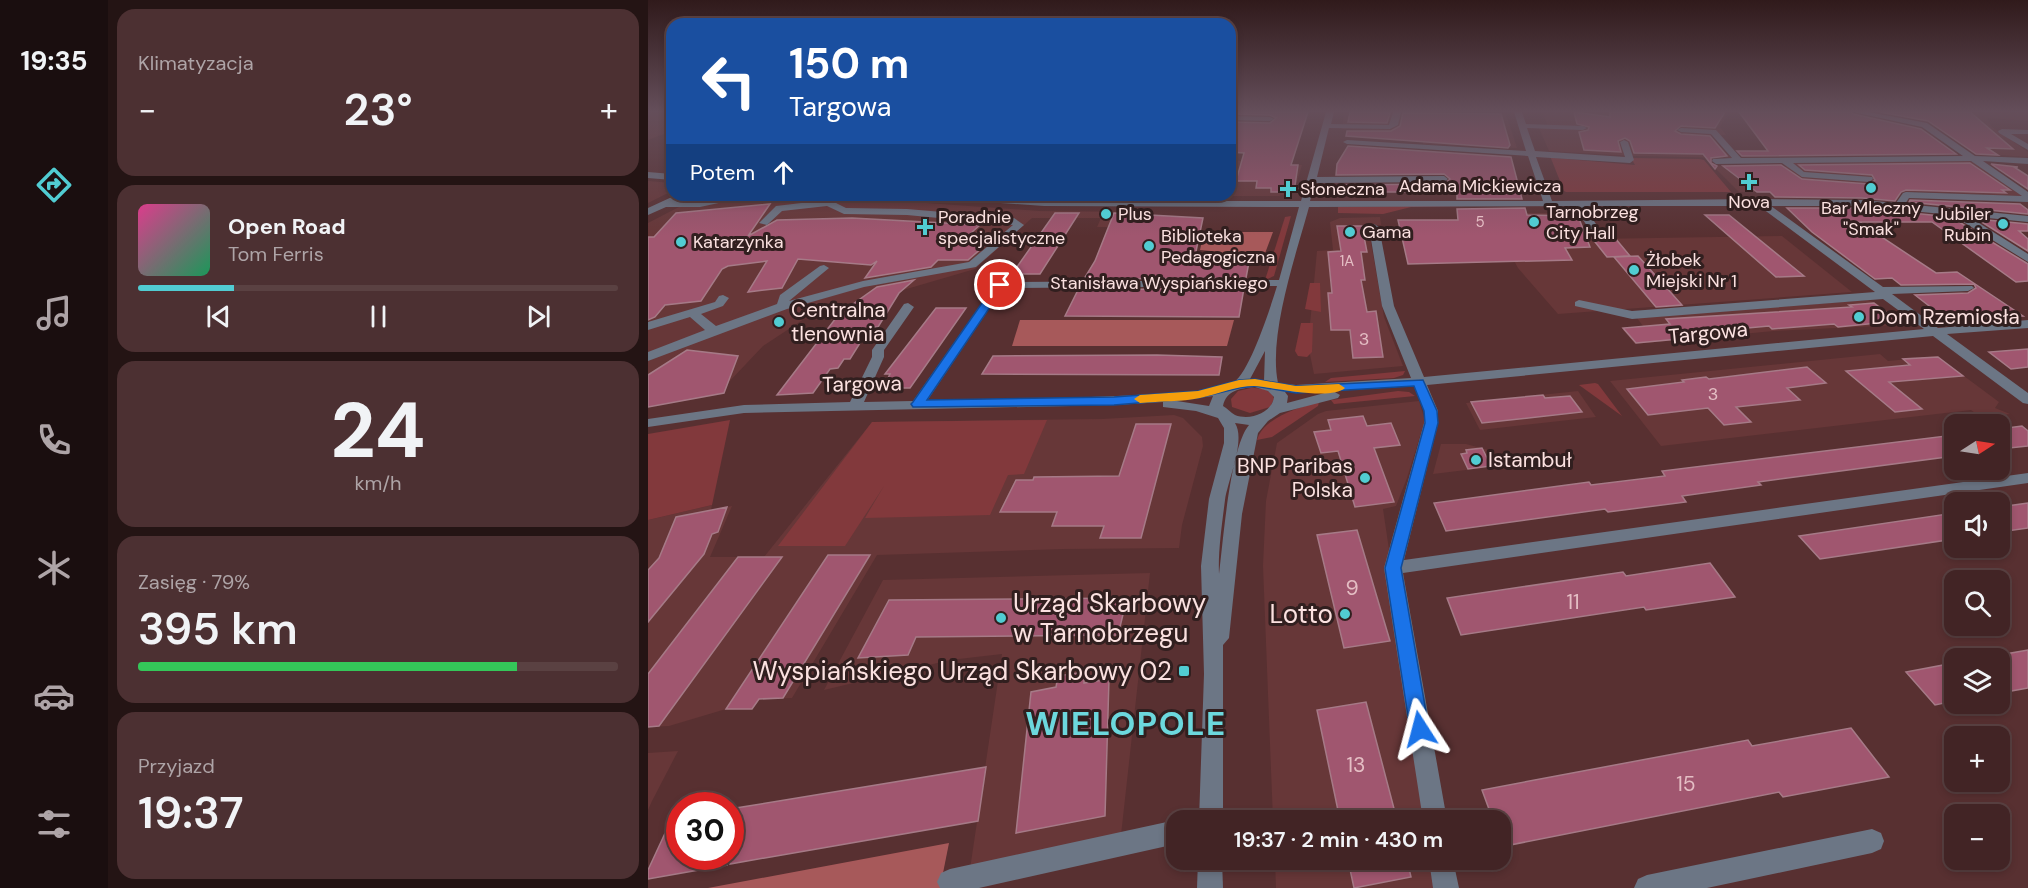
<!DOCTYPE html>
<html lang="pl">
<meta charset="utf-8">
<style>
:root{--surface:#422425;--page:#4c3032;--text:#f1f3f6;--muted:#aea4a7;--line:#5a4142;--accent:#51ccd2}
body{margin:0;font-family:"DM Sans",sans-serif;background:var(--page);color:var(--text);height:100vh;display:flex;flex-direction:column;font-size:22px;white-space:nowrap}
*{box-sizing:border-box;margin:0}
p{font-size:20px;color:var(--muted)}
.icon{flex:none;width:33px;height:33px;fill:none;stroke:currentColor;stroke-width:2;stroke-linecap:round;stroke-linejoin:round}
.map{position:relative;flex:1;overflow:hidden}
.side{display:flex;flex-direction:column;gap:9px;padding:9px;background:#241414;width:540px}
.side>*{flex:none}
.banner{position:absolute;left:18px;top:18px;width:570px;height:183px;border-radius:18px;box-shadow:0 3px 9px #0003,0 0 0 2px var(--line);background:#1a4fa0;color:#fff;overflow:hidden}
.needle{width:39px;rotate:78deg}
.tools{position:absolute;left:1296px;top:414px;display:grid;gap:12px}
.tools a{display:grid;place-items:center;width:66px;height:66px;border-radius:12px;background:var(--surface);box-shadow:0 3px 9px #0003,0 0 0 2px var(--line);font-size:30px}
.speed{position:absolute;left:18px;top:792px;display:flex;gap:12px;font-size:30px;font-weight:700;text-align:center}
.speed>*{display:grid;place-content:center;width:78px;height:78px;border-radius:50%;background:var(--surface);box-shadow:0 3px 9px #0003,0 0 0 2px var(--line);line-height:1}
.speed .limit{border:9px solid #d22;background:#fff;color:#111}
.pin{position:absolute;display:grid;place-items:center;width:51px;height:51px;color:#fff;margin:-26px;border:3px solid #fff;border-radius:50%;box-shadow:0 2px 6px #0007}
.me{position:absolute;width:66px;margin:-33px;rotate:351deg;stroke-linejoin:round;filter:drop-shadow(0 0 4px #0008)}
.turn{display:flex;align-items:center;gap:21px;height:126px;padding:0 24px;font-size:27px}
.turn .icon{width:78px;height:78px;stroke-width:2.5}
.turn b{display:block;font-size:42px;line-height:51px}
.then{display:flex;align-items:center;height:57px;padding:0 24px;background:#0003;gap:12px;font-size:22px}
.big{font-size:45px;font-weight:600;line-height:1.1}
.side .card{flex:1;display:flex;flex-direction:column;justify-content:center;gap:9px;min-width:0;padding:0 21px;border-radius:18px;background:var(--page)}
.side .dial{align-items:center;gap:0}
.dial b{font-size:78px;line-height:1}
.song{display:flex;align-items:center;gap:18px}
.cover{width:72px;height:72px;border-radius:9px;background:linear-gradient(135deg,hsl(330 70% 55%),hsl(150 70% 35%))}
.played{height:6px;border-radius:3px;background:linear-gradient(90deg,var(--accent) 20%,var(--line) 20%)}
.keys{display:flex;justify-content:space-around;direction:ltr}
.heat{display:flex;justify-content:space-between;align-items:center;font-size:33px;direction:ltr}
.charge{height:9px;border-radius:4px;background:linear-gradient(90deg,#34c759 79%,var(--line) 0)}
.trip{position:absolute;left:518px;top:810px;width:345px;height:60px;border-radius:18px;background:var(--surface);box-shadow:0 3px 9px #0003,0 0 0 2px var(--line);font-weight:600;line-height:60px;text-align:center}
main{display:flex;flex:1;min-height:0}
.menu{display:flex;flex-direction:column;width:108px;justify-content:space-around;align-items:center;background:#1a0e0f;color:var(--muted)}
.menu .icon{width:42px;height:42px}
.menu .current{color:var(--accent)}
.menu b{font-size:27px;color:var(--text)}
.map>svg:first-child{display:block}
</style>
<main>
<nav class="menu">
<b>19:35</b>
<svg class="icon current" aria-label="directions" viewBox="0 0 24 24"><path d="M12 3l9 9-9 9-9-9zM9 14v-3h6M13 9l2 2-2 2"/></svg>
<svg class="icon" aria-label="music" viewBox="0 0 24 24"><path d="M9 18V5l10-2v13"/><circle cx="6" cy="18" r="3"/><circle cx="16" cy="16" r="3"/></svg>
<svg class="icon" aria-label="phone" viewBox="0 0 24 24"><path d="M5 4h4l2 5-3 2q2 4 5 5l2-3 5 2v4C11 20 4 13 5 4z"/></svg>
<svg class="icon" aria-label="climate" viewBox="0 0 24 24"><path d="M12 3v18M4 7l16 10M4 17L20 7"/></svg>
<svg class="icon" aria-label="car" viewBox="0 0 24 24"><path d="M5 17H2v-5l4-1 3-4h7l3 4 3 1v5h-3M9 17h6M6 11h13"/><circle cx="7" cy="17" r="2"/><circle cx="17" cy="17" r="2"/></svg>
<svg class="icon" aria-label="filters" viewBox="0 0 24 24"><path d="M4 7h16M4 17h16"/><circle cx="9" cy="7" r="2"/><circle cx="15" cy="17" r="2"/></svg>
</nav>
<section class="side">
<div class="card"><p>Klimatyzacja</p>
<div class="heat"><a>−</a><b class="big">23°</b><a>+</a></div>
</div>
<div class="card">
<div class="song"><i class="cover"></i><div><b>Open Road</b><p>Tom Ferris</p></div></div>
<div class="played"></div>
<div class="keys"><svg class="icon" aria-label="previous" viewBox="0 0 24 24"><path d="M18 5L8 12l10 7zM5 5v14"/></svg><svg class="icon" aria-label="pause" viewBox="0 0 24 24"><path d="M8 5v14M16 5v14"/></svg><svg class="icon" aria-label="next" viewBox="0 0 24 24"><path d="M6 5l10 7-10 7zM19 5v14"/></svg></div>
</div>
<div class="card dial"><b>24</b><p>km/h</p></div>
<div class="card"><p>Zasięg · 79%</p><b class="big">395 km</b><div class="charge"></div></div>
<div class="card"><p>Przyjazd</p><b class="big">19:37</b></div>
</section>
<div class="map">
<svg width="1380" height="888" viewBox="0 0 1380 888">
<rect width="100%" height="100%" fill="#583031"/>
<g fill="#673738">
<polygon points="0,112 24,112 24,131 0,140"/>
<polygon points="696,112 858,114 869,148 775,144 777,132 694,129"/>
<polygon points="894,112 1081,112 1072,127 1078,135 1060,135 1084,158 987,156 901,151 891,128 900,127"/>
<polygon points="1225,112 1380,112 1380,121 1339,118 1344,127 1380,152 1380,157 1335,154 1323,151 1279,121"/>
<polygon points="582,160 654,165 646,192 631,196 515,196 582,195"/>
<polygon points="1316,160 1325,162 1375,196 1237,191 1107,179 1120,192 1091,192 1065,166 1138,167 1135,163"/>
<polygon points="0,181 24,183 24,191 0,203"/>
<polygon points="54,195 167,195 392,211 498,212 496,217 465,217 461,227 449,227 453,218 384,218 327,269 156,319 115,346 79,384 0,397 0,223"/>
<polygon points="817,213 926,213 945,239 1134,236 1204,292 910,314 870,268 852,235"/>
<polygon points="732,217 733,225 720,226 736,317 755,366 666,374 660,345 669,251 685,250 682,222 692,218"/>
<polygon points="1220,300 1228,303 1253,321 1251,325 1126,331 987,344 975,330 995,326 989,318"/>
<polygon points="1232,354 1240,361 1289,356 1351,402 1347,408 1362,414 1334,418 1323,410 1013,446 962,381"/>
<polygon points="930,391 948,417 832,430 818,403"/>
<polygon points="771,401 777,420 759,478 748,506 735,509 781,820 625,820 615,566 618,501 629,443 670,414 678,411"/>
<polygon points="526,415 535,418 554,437 555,446 534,525 531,548 416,549 229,555 144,698 111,699 104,709 78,709 21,726 0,727 0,520 64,505 63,510 84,506 62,557 116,557 224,422 454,419"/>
<polygon points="793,444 818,444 844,451 851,466 785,474"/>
<polygon points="502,573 473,835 322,869 354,654 302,660 176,690 235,580"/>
<polygon points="30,751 4,801 0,810 0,753"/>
<polygon points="627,860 786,860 791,888 628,888"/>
</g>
<g fill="#82393c">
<polygon points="902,156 907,158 987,165 983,158 1051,159 1056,160 1083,192 918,192 916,191"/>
<polygon points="815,205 819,206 763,207 735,214 690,213 690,207"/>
<polygon points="643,216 626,276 617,280 637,217"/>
<polygon points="662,283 672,283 673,312 657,309"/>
<polygon points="653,323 665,323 664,352 659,357 650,356 647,351"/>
<polygon points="757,371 755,375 746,378 677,382 683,378"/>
<polygon points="947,383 950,384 974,416 931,385"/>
<path d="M603 388C613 388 623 389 626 399L622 407 602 413 584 407 583 399 590 391Z"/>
<polygon points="750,391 761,392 767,396 686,404 683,400"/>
<path d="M671 402 670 406 624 437 609 440C615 418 651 407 671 402Z"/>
<polygon points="82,420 64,505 0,520 0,434"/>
<polygon points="399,420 376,474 360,475 342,515 217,518 236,486 197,546 130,546 224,422"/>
</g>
<g fill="#a7595a">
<polygon points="556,232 575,233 575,236 585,232 625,232 616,256 580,256 573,252 552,250"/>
<polygon points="372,320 586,320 579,346 364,346"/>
<polygon points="301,843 292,888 60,888"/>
</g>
<g fill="#a0566f" stroke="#a67a87" stroke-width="1.5">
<polygon points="582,112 660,112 643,165 650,165 646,192 623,192 623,188 608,188 609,181 588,181 596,153 582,152 582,122 622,123 628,118 622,115 582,114"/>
<polygon points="702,112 725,112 742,113 739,123 700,122"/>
<polygon points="926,112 962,117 962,112 1077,112 1067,128 1033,126 1027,131 1033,134 1062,136 1079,156 1063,158 1063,163 1069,166 1067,169 1055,154 986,153 982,141 977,138 970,141 973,152 936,150 931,132 940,130 941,127 929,124"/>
<polygon points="1091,112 1203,112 1205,114 1273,129 1308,154 1094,156 1089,151 1120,151"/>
<polygon points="1232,112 1322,112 1365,149 1339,148 1350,155 1328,154 1280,121"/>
<polygon points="755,113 853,114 862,145 860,148 698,136 699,131 743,131 752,126"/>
<polygon points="700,146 863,157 874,199 809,199 809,192 690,192 690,185 796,184 802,179 796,174 688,175 689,164"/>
<polygon points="1322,163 1362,190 1354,190 1358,193 1258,190 1253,192 1247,201 1214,198 1127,197 1122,192 1109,192 1075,166 1133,165 1154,179 1221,184 1227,180 1224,175 1157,170 1151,165"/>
<polygon points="1343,164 1370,167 1366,167 1380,176 1380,189"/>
<polygon points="1262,200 1372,204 1380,210 1380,214 1261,202"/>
<polygon points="122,204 100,236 129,220 204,218 332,225 323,233 350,234 320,260 290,260 283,267 217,278 229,261 223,265 150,259 134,288 100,292 119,261 80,266 74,269 53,301 17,305 7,317 0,320 0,237 6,237 28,213"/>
<polygon points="877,208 879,215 930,216 942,247 917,248 924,260 760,264 750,220 810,220 809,209"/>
<polygon points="1139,208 1214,208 1303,217 1380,264 1380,281 1368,282 1284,222 1211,222 1288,273 1309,272 1375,316 1298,319 1267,295 1320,293 1328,288 1326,284 1253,285 1244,278 1227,279 1164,232"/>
<polygon points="407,213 431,213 392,274 364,274"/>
<polygon points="466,213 555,218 546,261 601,262 598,278 436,279 447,261"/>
<polygon points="1057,215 1081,215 1156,276 1128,277"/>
<polygon points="1329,219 1380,224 1380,231 1371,231 1380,239 1380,251"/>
<polygon points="689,226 714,226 719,252 713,252 717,280 713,280 719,312 728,311 735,357 705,358 702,330 683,330 680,293 684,293 680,252 693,251"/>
<polygon points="962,232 982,256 959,257 944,238"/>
<polygon points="990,256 1008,276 1034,305 1008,307 966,257"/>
<polygon points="266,280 251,293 230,327 224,327 217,335 202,359 196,359 190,368 182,369 165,393 129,395 191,314 229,287"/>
<polygon points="596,288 591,317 417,316 430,290"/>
<polygon points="1226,303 1250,321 1190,327 1186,324 1124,329 1121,326 1034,334 1031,339 988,343 975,328 1022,324 1018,319 1204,307 1201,305"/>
<polygon points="288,308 318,308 262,388 235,388 242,374 237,374"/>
<polygon points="1380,349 1380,367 1363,369 1341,352"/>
<polygon points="39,350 90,356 76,393 0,407 0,375"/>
<polygon points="509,355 574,357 571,375 334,374 345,356"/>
<polygon points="1290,357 1315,376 1241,382 1274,409 1247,412 1198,371 1262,365 1255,359"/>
<polygon points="1159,367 1178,383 1139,388 1152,400 1088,407 1103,422 1076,425 1060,408 1000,415 979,389 1036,382 1034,380 1058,377 1061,379"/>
<polygon points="895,395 897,398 922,396 934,412 834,423 823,402"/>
<polygon points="715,416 719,426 743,423 752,445 726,448 746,502 707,507 690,451 673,453 666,432 683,430 680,420"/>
<polygon points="488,424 523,424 493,538 452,538 456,526 404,526 409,512 352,512 368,480 385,480 386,477 471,476"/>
<polygon points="1374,426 1380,431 1380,446 1352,449 1352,429"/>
<polygon points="1306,435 1306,456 1110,482 1113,485 1034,496 1038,502 960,512 957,509 798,531 786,503 941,482 943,485 1017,476 1014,471"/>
<polygon points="834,448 843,466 820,469 813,454 819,453 818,450"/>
<polygon points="1380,503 1380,528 1352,532 1352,507"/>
<polygon points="79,507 70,532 64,534 56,554 0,622 0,570 11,558 28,517"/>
<polygon points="1306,513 1306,539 1172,559 1151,536"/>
<polygon points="709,530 742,641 696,648 669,535"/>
<polygon points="180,555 222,555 135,698 111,699 104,709 78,709"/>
<polygon points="90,557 134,557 11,726 0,727 0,674"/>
<polygon points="1062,563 1087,597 998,610 996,607 813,635 799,598 975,572 978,576"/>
<polygon points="479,598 470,635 268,637 260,655 210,658 241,600"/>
<polygon points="1380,650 1380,688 1352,693 1352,655"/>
<polygon points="1306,663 1306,701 1287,705 1258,672"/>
<polygon points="436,672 436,683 461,679 457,816 368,833 383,692 408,687 410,676"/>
<polygon points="718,702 749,820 692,820 669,710"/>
<polygon points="1203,728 1241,777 1135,797 1131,792 852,847 852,820 845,820 834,790 1100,740 1104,746"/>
<polygon points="338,767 330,821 82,864 82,809"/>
<polygon points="32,801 32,856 79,856 79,865 0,879 0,870"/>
<polygon points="700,860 759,860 763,877 706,888"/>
</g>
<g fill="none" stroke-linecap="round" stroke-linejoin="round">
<g fill="#6c7685" fill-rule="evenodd">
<path d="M678 112H686L683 124 741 125 745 112H753L750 125 742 129 681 128 669 177 796 176 800 179 796 182 667 183 662 201H895L880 156 699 144 695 142 699 140 878 151 866 112H874L878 124 935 126 939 128 935 130 879 128 887 151 977 157 972 142 976 140 980 142 986 160 982 163 888 157 904 201 1112 199 1214 200 1248 203 1255 193 1258 192 1374 196 1323 161 1145 163 1156 172 1224 177 1225 179 1221 182 1154 177 1134 163 1068 164 1064 161 1065 159 1084 158 1063 134 1033 132 1029 130 1033 128 1068 130 1093 158 1315 156 1274 127 1205 112H1220L1279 123 1327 156 1380 158V164L1335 161 1380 192V202L1261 198 1257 204 1380 216V222L1320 216 1380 254V262L1304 215 1214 206H1123L1235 287 1324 286 1326 288 1320 291 1244 294 1290 328 1380 320V328L1299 334 1380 393V404L1375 403 1285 336 779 385 790 411V423L756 560 1380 473V483L755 573 799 820H775L736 568 776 423V411L766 386 685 391 692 395 690 398 632 413 620 421 610 433 594 514 581 638 575 645V820H551L556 674 553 566 561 499 576 443V428L570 418 548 411 515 407V402L467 405 96 413 0 427V419L96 405 202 402 224 357V350L256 304 260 303 266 307 236 350V357L216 402 265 401 348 283 352 282 631 280 651 207 396 206 283 198 278 195 451 201H653ZM926 206 941 229 945 230 950 227 936 206H1111L1227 292 984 311 931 300 927 302V306L984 319 1235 299 1276 329 776 377 746 306 731 227 726 224 721 227 734 306 763 378 648 385 630 383C620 335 648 255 661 207ZM629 286C623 306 602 371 586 382 571 392 536 392 518 393 438 399 359 399 279 401L355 288ZM617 351 616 381 602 379ZM607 387 620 391 626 397C624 413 602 421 587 415 583 413 579 408 575 406 578 390 593 388 607 387ZM684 391 639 403 640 396 637 392ZM565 396 561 406 529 401ZM587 423 601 425C582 447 575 543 571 574 570 551 574 524 577 500 580 480 598 440 587 423Z"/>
<polygon points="582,116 622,117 626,119 622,121 582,120"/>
<polygon points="1354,129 1380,130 1380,134 1363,134 1380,144 1380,150 1351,133 1350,131"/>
<polygon points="0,172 24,174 24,180 0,178"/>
<polygon points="87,195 108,195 52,207 18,207 0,215 0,208 26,196 31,199 29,201 52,201"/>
<polygon points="188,195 199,195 188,203 198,208 259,209 366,218 376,225 328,267 216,287 139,309 0,361 0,352 57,330 42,317 0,330 0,322 67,302 71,296 75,295 81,298 75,306 53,314 68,326 129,304 132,295 172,266 176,265 181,268 141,301 215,281 321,262 365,225 259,215 196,214 179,206 134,211 119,225 111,223 128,206 179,200"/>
<polygon points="528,820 528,844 331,888 292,888 289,882 293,873 302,869"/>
<polygon points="1224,829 1233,833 1236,841 1233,849 1224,853 1059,888 986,888 990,879 999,875"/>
<polygon points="550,860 574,860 575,888 549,888"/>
<polygon points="781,860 805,860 811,888 785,888"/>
</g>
</g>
<linearGradient id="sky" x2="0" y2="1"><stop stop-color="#301a1b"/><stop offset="0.47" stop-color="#644e5a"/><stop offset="1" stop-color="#644e5a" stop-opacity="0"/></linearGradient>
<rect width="1380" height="236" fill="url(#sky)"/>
<polygon fill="#1a73e8" stroke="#114b97" stroke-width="1.5" points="352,282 357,285 279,400 466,397 550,391 591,380 607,379 648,386 775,380 789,411 790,423 753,568 781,729 779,735 772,737 765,735 762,729 737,568 777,423 776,411 766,386 648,393 607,386 591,388 550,398 466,405 265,407 263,404 265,402 348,283"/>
<path fill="#f59e0b" d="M607 379 648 386 691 384 697 388C682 401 626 387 606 386 588 386 570 394 552 398 533 402 512 401 492 403L486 399 492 395 550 391 591 380Z"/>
<g fill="#51ccd2" stroke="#311f1f" stroke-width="2">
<path d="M1098 173h6v6h6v6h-6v6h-6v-6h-6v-6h6z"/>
<circle cx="1223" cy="188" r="6"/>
<path d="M637 180h6v6h6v6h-6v6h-6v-6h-6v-6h6z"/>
<circle cx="458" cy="214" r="6"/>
<circle cx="886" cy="222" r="6"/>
<circle cx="1355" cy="224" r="6"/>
<path d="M274 218h6v6h6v6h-6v6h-6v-6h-6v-6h6z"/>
<circle cx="702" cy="232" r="6"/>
<circle cx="33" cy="242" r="6"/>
<circle cx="501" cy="246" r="6"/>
<circle cx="986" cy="270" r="6"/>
<circle cx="1211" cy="317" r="6"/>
<circle cx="131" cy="322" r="6"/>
<circle cx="828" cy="460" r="6"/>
<circle cx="717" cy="478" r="6"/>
<circle cx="697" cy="614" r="6"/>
<circle cx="353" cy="618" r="6"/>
<rect x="530" y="665" width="12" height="12" rx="3"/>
</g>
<g text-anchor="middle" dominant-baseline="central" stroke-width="6" stroke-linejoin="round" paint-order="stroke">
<g font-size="15" fill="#e4bec4">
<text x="832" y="222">5</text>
<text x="699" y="261">1A</text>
</g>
<g font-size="18" fill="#fbe1e0" stroke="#311f1f">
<text x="832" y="186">Adama Mickiewicza</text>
<text x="511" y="283">Stanisława Wyspiańskiego</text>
</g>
<g font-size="18" fill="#fbe1e0" stroke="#311f1f" text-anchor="start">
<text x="652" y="189">Słoneczna</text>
<text x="1101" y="202" text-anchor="middle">Nova</text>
<text x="1223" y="208" text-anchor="middle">Bar Mleczny<tspan x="1223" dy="21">"Smak"</tspan></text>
<text x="898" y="212">Tarnobrzeg<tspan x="898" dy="21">City Hall</tspan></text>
<text x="470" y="214">Plus</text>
<text x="1343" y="214" text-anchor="end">Jubiler<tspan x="1343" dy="21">Rubin</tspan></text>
<text x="290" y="217">Poradnie<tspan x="290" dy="21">specjalistyczne</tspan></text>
<text x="714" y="232">Gama</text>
<text x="513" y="236">Biblioteka<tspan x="513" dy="21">Pedagogiczna</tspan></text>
<text x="45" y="242">Katarzynka</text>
<text x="998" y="260">Żłobek<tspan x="998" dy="21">Miejski Nr 1</tspan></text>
</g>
<g font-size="18" fill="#e4bec4">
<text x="716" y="339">3</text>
<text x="1065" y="394">3</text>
</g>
<g font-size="21" fill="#fbe1e0" stroke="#311f1f" text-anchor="start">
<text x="143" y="310">Centralna<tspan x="143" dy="24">tlenownia</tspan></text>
<text x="1223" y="317">Dom Rzemiosła</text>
<text x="840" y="460">Istambuł</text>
<text x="705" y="466" text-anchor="end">BNP Paribas<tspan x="705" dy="24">Polska</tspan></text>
</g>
<g font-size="21" fill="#fbe1e0" stroke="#311f1f">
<text transform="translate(1060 333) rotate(-6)">Targowa</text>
<text transform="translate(214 384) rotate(-1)">Targowa</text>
</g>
<g font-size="21" fill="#e4bec4">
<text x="704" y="588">9</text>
<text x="925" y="602">11</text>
<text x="708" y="765">13</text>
<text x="1038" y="784">15</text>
</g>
<g font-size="26" fill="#fbe1e0" stroke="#311f1f" text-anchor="end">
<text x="365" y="603" text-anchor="start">Urząd Skarbowy<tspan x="365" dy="30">w Tarnobrzegu</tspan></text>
<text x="685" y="614">Lotto</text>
<text x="524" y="671">Wyspiańskiego Urząd Skarbowy 02</text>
</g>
<g font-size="33" font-weight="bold" letter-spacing="1.5" fill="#6cd8dd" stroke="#311f1f">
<text x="478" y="723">WIELOPOLE</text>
</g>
</g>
</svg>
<div class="tools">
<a><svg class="needle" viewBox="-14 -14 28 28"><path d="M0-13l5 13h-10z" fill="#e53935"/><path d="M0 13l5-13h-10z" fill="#aea4a7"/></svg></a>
<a><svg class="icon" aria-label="sound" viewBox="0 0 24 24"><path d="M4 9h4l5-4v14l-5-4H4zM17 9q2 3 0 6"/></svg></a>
<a><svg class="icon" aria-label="search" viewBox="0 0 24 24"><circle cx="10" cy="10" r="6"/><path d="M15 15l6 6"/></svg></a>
<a><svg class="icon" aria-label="layers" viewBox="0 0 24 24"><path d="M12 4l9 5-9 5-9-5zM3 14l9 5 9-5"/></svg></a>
<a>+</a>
<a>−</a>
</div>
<div class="speed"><div class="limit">30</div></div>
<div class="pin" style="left:352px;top:285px;background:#d93025"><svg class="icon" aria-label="arrive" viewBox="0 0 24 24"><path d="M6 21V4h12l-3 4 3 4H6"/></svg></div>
<svg class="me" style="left:772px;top:729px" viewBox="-20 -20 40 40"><path d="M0-17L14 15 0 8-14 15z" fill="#1a73e8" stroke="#fff" stroke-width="4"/></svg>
<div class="trip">19:37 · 2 min · 430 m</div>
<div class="banner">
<div class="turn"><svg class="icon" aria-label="left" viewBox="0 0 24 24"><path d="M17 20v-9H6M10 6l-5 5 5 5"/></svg><div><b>150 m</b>Targowa</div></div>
<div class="then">Potem<svg class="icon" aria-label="ahead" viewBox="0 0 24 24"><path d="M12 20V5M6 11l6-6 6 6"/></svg></div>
</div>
</div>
</main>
